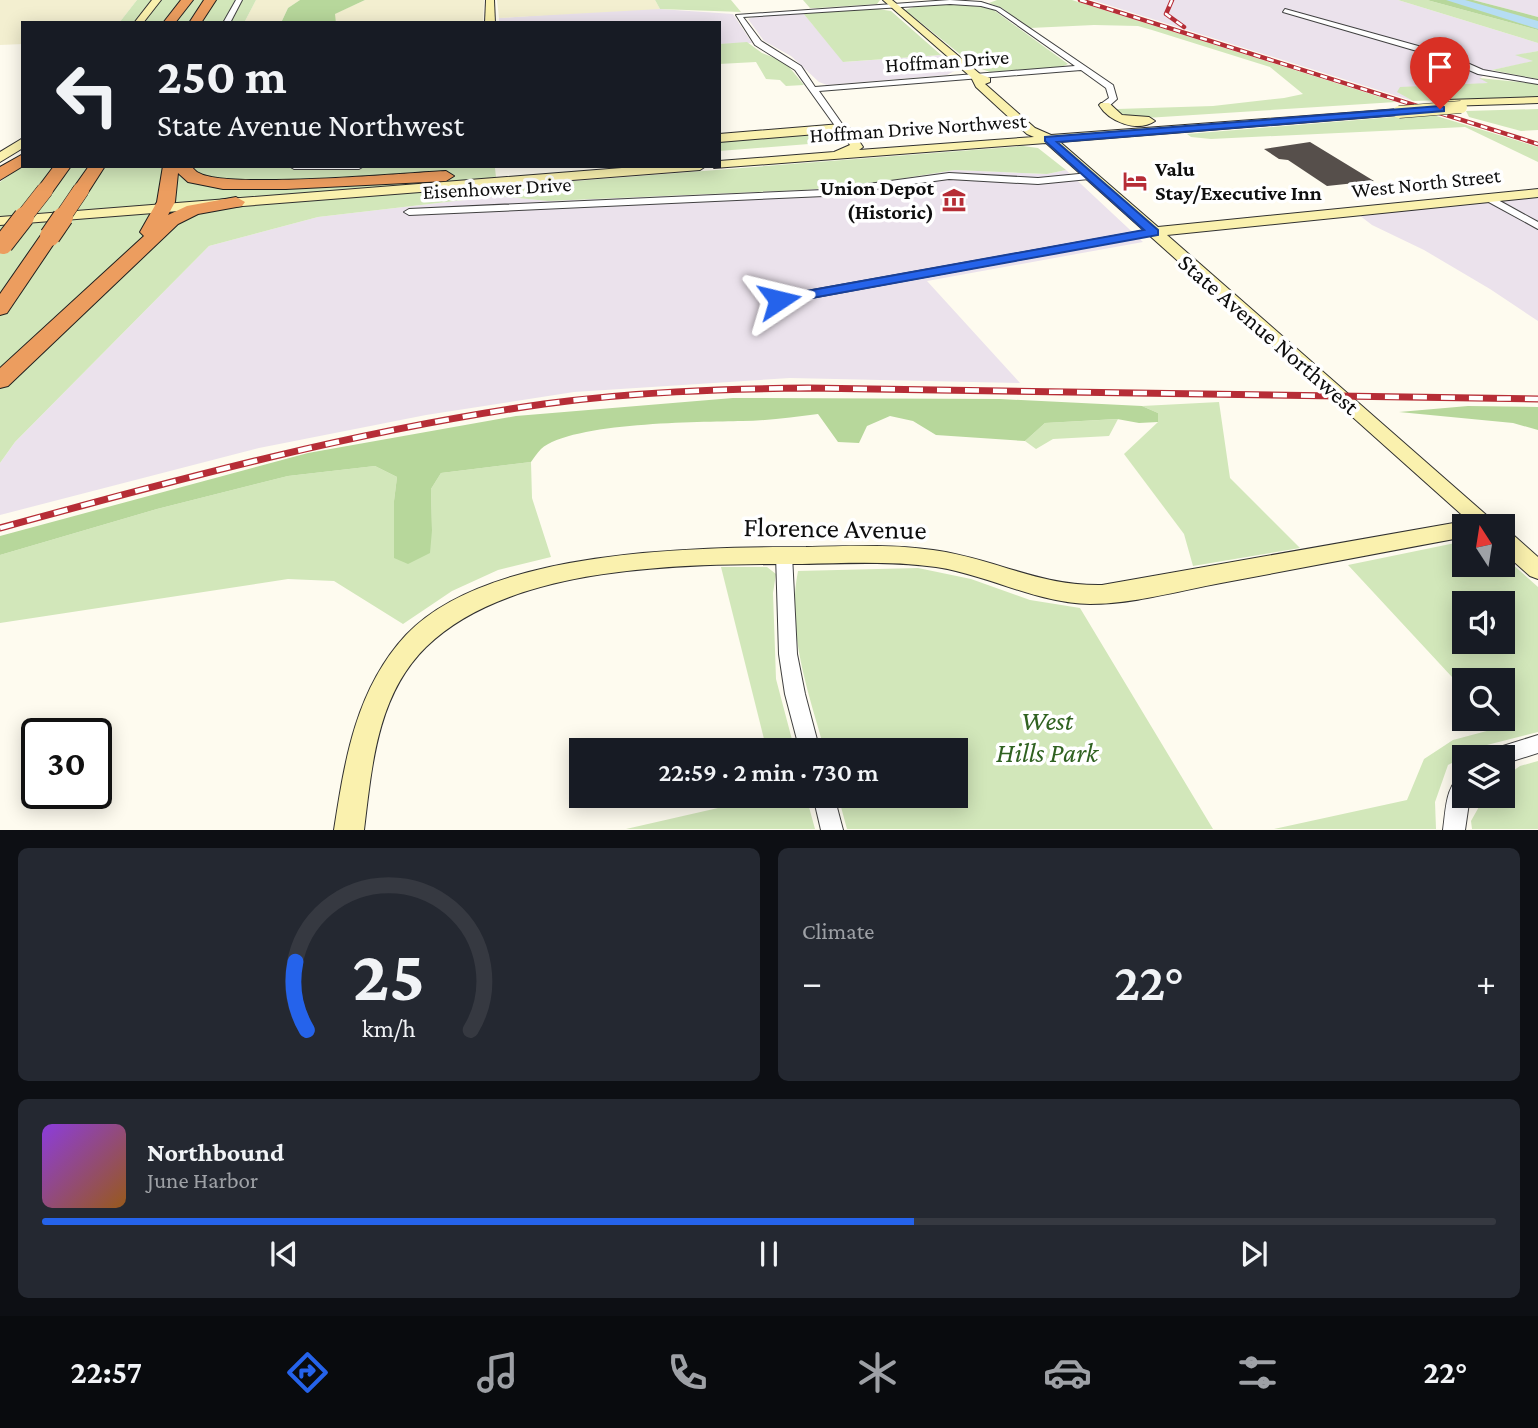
<!DOCTYPE html>
<meta charset="utf-8">
<style>
:root{--surface:#171b24;--page:#242831;--text:#f1f3f6;--muted:#9ea1a6;--line:#363941;--accent:#2563eb}
body{margin:0;font-family:"Crimson Pro",serif;background:var(--page);color:var(--text);height:100vh;display:flex;flex-direction:column;font-size:26px;white-space:nowrap}
*{box-sizing:border-box;margin:0}
p{font-size:23px;color:var(--muted)}
.icon{flex:none;width:38px;height:38px;fill:none;stroke:currentColor;stroke-width:2;stroke-linecap:round;stroke-linejoin:round}
.map{position:relative;height:830px;overflow:hidden}
.panel{display:flex;flex-direction:column;gap:18px;padding:18px;background:#0d0f14;flex:1}
.panel>*{flex:none}
.top-card{position:absolute;left:21px;top:21px;width:700px;height:147px;border-radius:0px;box-shadow:0 4px 18px #0003;background:#171b24;color:var(--text);overflow:hidden}
.needle{width:46px;rotate:348deg}
.fabs{position:absolute;left:1452px;top:514px;display:grid;gap:14px}
.fabs a{display:grid;place-items:center;width:63px;height:63px;border-radius:0px;background:var(--surface);box-shadow:0 4px 18px #0003;font-size:35px}
.speed{position:absolute;left:21px;top:718px;display:flex;gap:14px;font-size:35px;font-weight:700;text-align:center}
.speed>*{display:grid;place-content:center;width:91px;height:91px;border-radius:50%;background:var(--surface);box-shadow:0 4px 18px #0003;line-height:1}
.speed .limit{border:4px solid #111;border-radius:10px;background:#fff;color:#111}
.pin{position:absolute;display:grid;place-items:center;width:60px;height:60px;color:#fff;margin:-72px -30px;border-radius:50% 50% 50% 0;rotate:-45deg;box-shadow:0 0 7px #0007}
.pin .icon{rotate:45deg}
.me{position:absolute;width:77px;margin:-38px;rotate:80deg;stroke-linejoin:round;filter:drop-shadow(0 0 5px #0008)}
.turn{display:flex;align-items:center;gap:24px;height:147px;padding:0 21px;font-size:32px}
.turn .icon{width:91px;height:91px;stroke-width:2.5}
.turn b{display:block;font-size:49px;line-height:60px}
.big{font-size:52px;font-weight:600;line-height:1.1}
.panel .card{flex:1;display:flex;flex-direction:column;justify-content:center;gap:10px;min-width:0;padding:0 24px;border-radius:10px;background:var(--page)}
.panel .dial{align-items:center;gap:0}
.dial svg{height:182px;overflow:visible;fill:none;stroke:var(--line);stroke-width:7;stroke-linecap:round;text-anchor:middle}
.dial text{fill:var(--text);stroke:none}
.song{display:flex;align-items:center;gap:21px}
.cover{width:84px;height:84px;border-radius:10px;background:linear-gradient(135deg,hsl(270 70% 55%),hsl(30 70% 35%))}
.played{height:7px;border-radius:4px;background:linear-gradient(90deg,var(--accent) 60%,var(--line) 60%)}
.keys{display:flex;justify-content:space-around;direction:ltr}
.heat{display:flex;justify-content:space-between;align-items:center;font-size:38px;direction:ltr}
.panel .tiles{flex:1;display:grid;gap:18px;grid-template-columns:1fr 1fr}
.card:last-child{grid-column:span 2}
.trip{position:absolute;left:569px;top:738px;width:399px;height:70px;border-radius:0px;background:var(--surface);box-shadow:0 4px 18px #0003;font-weight:600;line-height:70px;text-align:center}
.dock{display:flex;height:112px;justify-content:space-around;align-items:center;background:#090b0e;color:var(--muted)}
.dock .icon{width:49px;height:49px}
.dock .current{color:var(--accent)}
.dock b{font-size:32px;color:var(--text)}
.map>svg:first-child{display:block}
</style>
<div class="map">
<svg width="1538" height="830" viewBox="0 0 1538 830">
<rect width="100%" height="100%" fill="#fefbef"/>
<g fill="#ebe2ec">
<polygon points="1092,0 1398,0 1538,43 1538,51 1517,55 1535,61 1492,70 1480,78 1490,83 1398,92 1413,101"/>
<polygon points="1473,0 1538,0 1538,17"/>
<polygon points="645,8 733,14 752,43 719,44 719,23 499,23 499,18"/>
<polygon points="803,13 844,62 941,55 956,70 947,75 827,85 819,82 791,56 764,41 748,19 756,16"/>
<polygon points="955,170 1047,174 1066,170 1143,242 927,281 1020,383 790,378 574,392 426,415 259,448 0,515 0,463 15,442 209,246 318,217 498,196 548,201 804,190 862,185"/>
<polygon points="1538,197 1538,321 1490,289 1424,250 1372,225 1359,215"/>
</g>
<g fill="#f3efd0">
<polygon points="0,0 137,0 119,23 23,23 23,44 0,45"/>
<polygon points="256,0 300,0 288,8 281,23 244,23"/>
<polygon points="365,0 484,0 483,23 336,23 334,14"/>
<polygon points="497,0 655,0 660,9 499,18"/>
</g>
<g fill="#d2e7ba" fill-rule="evenodd">
<polygon points="137,0 256,0 244,23 119,23"/>
<polygon points="655,0 731,0 741,12 660,9"/>
<polygon points="803,0 880,0 877,4 817,8 810,8"/>
<polygon points="997,0 1072,0 1396,102 1130,119 1115,114 1117,109 1213,106 1284,98 1303,94 1270,67 1152,30 1138,26 1094,25 1030,28 1002,8 989,3"/>
<polygon points="1398,0 1427,0 1538,30 1538,43"/>
<polygon points="946,3 991,8 1068,64 1061,67 990,72 976,67 905,10 923,4"/>
<polygon points="871,8 891,11 941,55 843,62 803,13"/>
<polygon points="747,42 762,53 785,62 804,85 786,86 780,80 766,79 756,62 719,64 719,44"/>
<polygon points="1538,51 1538,79 1492,70 1533,61 1515,55"/>
<polygon points="1479,78 1538,84 1538,97 1413,101 1397,92 1400,87 1488,83"/>
<polygon points="1538,109 1538,130 1521,131 1469,117 1466,111"/>
<polygon points="1430,114 1538,147 1538,162 1465,127 1211,139 1191,137 1187,134"/>
<polygon points="819,133 828,134 831,138 821,143 719,151 719,141"/>
<polygon points="1023,146 1038,148 1066,170 1047,174 955,170 862,185 804,190 548,201 498,196 318,217 209,246 15,442 0,463 0,182 23,165 275,166 296,169 349,166 518,166 495,168 497,187"/>
<polygon points="1219,402 1230,478 1300,548 1193,566 1184,534 1124,454 1158,422 1158,413 1142,406"/>
<polygon points="1118,419 1109,436 1053,439 1036,449 1025,441 1045,423"/>
<polygon points="531,462 532,498 551,557 498,570 452,591 403,624 334,581 288,579 0,623 0,555 157,509 288,476 375,466 397,477 394,501 432,530 431,489 441,473"/>
<path d="M1465 541V565H1503V556L1538 587V732L1487 745 1448 765 1435 802 1436 829H1274L1407 800 1424 759 1453 740 1498 728 1491 719H1503V681H1465V691L1348 565ZM1465 604H1503V642H1465Z"/>
<polygon points="721,567 767,567 776,574 773,593 776,679 795,751 767,751"/>
<path d="M918 568 971 579 1030 600 1080 608 1213 829H847L838 796H956V751H825C809 694 786 631 798 571Z"/>
<polygon points="1538,761 1538,829 1472,829 1471,821 1485,796 1503,796 1503,778 1520,766"/>
<polygon points="771,796 806,796 815,829 626,829"/>
</g>
<g fill="#b7d79b">
<polygon points="300,0 365,0 335,14 336,23 281,23 288,8"/>
<polygon points="1427,0 1473,0 1538,17 1538,30"/>
<path d="M733 398 1000 399 1142 406 1158 413V422L1139 423 1117 419 1045 423 1025 441 936 435 913 421 890 416 867 426 859 443 838 442 818 414C793 417 767 421 742 421 700 422 572 422 541 449 537 453 534 458 531 462L441 473 431 489 432 530 430 553 408 564 394 558V501L397 477 375 466 288 476 157 509 0 555V536L308 453 516 416Z"/>
<polygon points="1468,406 1538,407 1538,430 1513,423 1399,412"/>
</g>
<g fill="none" stroke-linecap="round" stroke-linejoin="round">
<polygon fill="#b6ddf3" fill-rule="evenodd" points="1446,0 1465,0 1538,21 1538,29"/>
</g>
<polygon fill="#564f4b" points="1310,142 1374,181 1327,186 1288,160 1279,159 1264,149"/>
<g fill="none" stroke-linecap="round" stroke-linejoin="round">
<g stroke="#414141" stroke-width="2">
<g id="street">
<polygon points="236,0 242,0 230,23 223,23"/>
<path d="M950 0 981 2 1000 8 1113 85 1117 99 1108 107H1102V103L1109 98 1106 88 1081 70 819 91 845 128 841 131 838 130 795 70 755 45 736 15ZM950 4 981 6 996 10 1075 66 815 87 801 66 761 41 743 17Z"/>
<polygon points="1285,9 1447,54 1483,70 1538,80 1538,84 1478,74 1441,58 1283,12"/>
<polygon points="289,166 364,166 359,169 294,169"/>
<polygon points="949,173 1038,178 1089,173 1094,176 1089,179 1038,184 949,179 824,196 409,215 404,212 409,209 824,190"/>
<polygon points="1489,195 1538,222 1538,229 1485,200 1484,198"/>
<polygon points="1153,229 1158,232 1157,234 779,304 773,300 779,296"/>
<polygon points="784,549 790,551 792,555 797,654 805,694 820,751 800,751 785,694 779,654 776,555 778,551"/>
<polygon points="1538,735 1538,753 1503,764 1503,758 1484,758 1487,751"/>
<path d="M1465 774V796H1470L1465 830H1443C1446 811 1445 782 1465 774Z"/>
<polygon points="813,796 834,796 843,830 821,830"/>
</g>
</g>
<g stroke="#303030" stroke-width="2">
<g id="secondary">
<polygon points="152,0 161,0 143,23 134,23"/>
<polygon points="486,0 494,0 495,23 485,23"/>
<path d="M883 0H892L980 74 990 78V82L985 84 1035 128 1051 135 1399 109 1405 112 1399 115 1060 142 1158 227 1538 189V197L1167 235 1500 527H1465V537C1384 552 1302 568 1221 583 1178 591 1133 604 1090 604 1035 603 989 575 936 567 892 561 847 563 802 564 689 564 512 563 426 647 377 695 372 765 364 830H334C345 759 356 689 406 635 487 549 695 547 806 547 848 546 891 544 933 550 994 558 1037 586 1102 585L1465 521 1470 522 1046 143 714 168 719 166V161L834 152 850 145 841 132 719 142V134L841 124 851 129 863 147 859 150 1034 137 1027 134 976 87 971 77Z"/>
<polygon points="1538,97 1538,103 1446,106 1440,103 1446,100"/>
<path d="M1101 103H1109L1122 115 1149 117 1155 121C1138 133 1109 122 1099 105Z"/>
<polygon points="23,138 23,148 0,162 0,152"/>
<polygon points="647,166 706,166 700,170 0,225 0,217"/>
<polygon points="1503,531 1511,533 1538,557 1538,579 1530,576 1503,552"/>
</g>
</g>
<g stroke="#1f1f1f" stroke-width="2">
<g id="highway">
<polygon points="181,0 193,0 175,23 163,23"/>
<polygon points="204,0 216,0 201,23 189,23"/>
<polygon points="23,154 23,166 0,180 0,167"/>
<polygon points="54,166 71,166 51,194 39,194 36,190"/>
<polygon points="89,166 105,166 87,194 75,194 72,190"/>
<path d="M163 166H191C194 169 196 172 199 173 227 189 404 173 446 171L454 176 446 181 286 189H223L188 182 178 173 175 202 168 215 187 206 236 197 245 202 242 206 198 214 178 224 8 386 0 388V368L144 236 140 232 157 202Z"/>
<polygon points="50,230 59,236 7,313 0,315 0,294 43,232"/>
</g>
</g>
<use href="#street" fill="#fff" fill-rule="evenodd"/>
<use href="#secondary" fill="#faf1ae" fill-rule="evenodd"/>
<use href="#highway" fill="#ec9d5f" fill-rule="evenodd"/>
<g stroke="#b62d36" stroke-width="4.5">
<g id="rail-far1">
<polyline points="1080,0 1538,144"/>
<polyline points="1172,0 1166,14 1184,27"/>
</g>
</g>
<g stroke="#b62d36" stroke-width="7">
<path id="rail" d="M0 528C179 479 359 430 544 404 632 392 720 389 808 388L1538 399"/>
</g>
<use href="#rail-far1" stroke="#fff" stroke-width="2.5" stroke-dasharray="7" stroke-linecap="butt"/>
<use href="#rail" stroke="#fff" stroke-width="4.5" stroke-dasharray="14" stroke-linecap="butt"/>
<g stroke="#303030" stroke-width="13" stroke-linecap="butt">
<polyline id="secondary-bridge" points="1399,112 1461,107"/>
</g>
<g stroke="#1f1f1f" stroke-width="17" stroke-linecap="butt">
<g id="highway-bridge-far1">
<polyline points="23,218 45,190"/>
<polyline points="62,218 81,190"/>
</g>
</g>
<g stroke="#1f1f1f" stroke-width="22" stroke-linecap="butt">
<g id="highway-bridge">
<polyline points="50,236 63,217"/>
<polyline points="3,244 24,217"/>
</g>
</g>
<use href="#secondary-bridge" stroke="#faf1ae" stroke-width="12"/>
<use href="#highway-bridge-far1" stroke="#ec9d5f" stroke-width="16"/>
<use href="#highway-bridge" stroke="#ec9d5f" stroke-width="20"/>
</g>
<polygon fill="#2563eb" stroke="#184099" stroke-width="2" points="1440,106 1444,107 1444,111 1057,142 1158,230 1158,235 779,304 772,300 779,296 1144,230 1045,141 1045,137"/>
<defs>
<g id="hotel-bare" transform="scale(1.89)"><path d="M-6-4.5h1.5V1H6V5H4.5V3h-9V5H-6ZM-4 0a1.8 1.8 0 1 1 3.6 0ZM.5 0V-2.5h3Q6-2.5 6 0Z" fill="#b62d36" stroke="#fff" stroke-width="2.5" paint-order="stroke"/></g>
<g id="museum-bare" transform="scale(1.89)"><path d="M0-6L6-3V-2H-6V-3ZM-5-1h2V3h-2ZM-1-1h2V3h-2ZM3-1h2V3H3ZM-6 4H6V6H-6Z" fill="#b62d36" stroke="#fff" stroke-width="2.5" paint-order="stroke"/></g>
</defs>
<g fill-rule="evenodd">
<use href="#hotel-bare" x="1135" y="181"/>
<use href="#museum-bare" x="954" y="200"/>
</g>
<g text-anchor="middle" dominant-baseline="central" stroke-width="7" stroke-linejoin="round" paint-order="stroke">
<g font-size="21" fill="#0e0e0e" stroke="#fff">
<text transform="translate(947 61) rotate(-4)">Hoffman Drive</text>
<text transform="translate(918 128) rotate(-4)">Hoffman Drive Northwest</text>
<text transform="translate(1426 183) rotate(-6)">West North Street</text>
<text transform="translate(497 188) rotate(-3)">Eisenhower Drive</text>
</g>
<g font-size="21" font-weight="bold" fill="#0e0e0e" stroke="#fff" text-anchor="start">
<text x="1155" y="169">Valu<tspan x="1155" dy="24">Stay/Executive Inn</tspan></text>
<text x="934" y="188" text-anchor="end">Union Depot<tspan x="934" dy="24">(Historic)</tspan></text>
</g>
<g font-size="24" fill="#0e0e0e" stroke="#fff">
<text transform="translate(1269 334) rotate(41)">State Avenue Northwest</text>
</g>
<g font-size="28" fill="#0e0e0e" stroke="#fff">
<text transform="translate(835 528) rotate(1)">Florence Avenue</text>
</g>
<g font-size="28" font-style="italic" fill="#306221" stroke="#fff">
<text x="1047" y="720">West<tspan x="1047" dy="32">Hills Park</tspan></text>
</g>
</g>
</svg>
<div class="fabs">
<a><svg class="needle" viewBox="-14 -14 28 28"><path d="M0-13l5 13h-10z" fill="#e53935"/><path d="M0 13l5-13h-10z" fill="#9ea1a6"/></svg></a>
<a><svg class="icon" aria-label="sound" viewBox="0 0 24 24"><path d="M4 9h4l5-4v14l-5-4H4zM17 9q2 3 0 6"/></svg></a>
<a><svg class="icon" aria-label="search" viewBox="0 0 24 24"><circle cx="10" cy="10" r="6"/><path d="M15 15l6 6"/></svg></a>
<a><svg class="icon" aria-label="layers" viewBox="0 0 24 24"><path d="M12 4l9 5-9 5-9-5zM3 14l9 5 9-5"/></svg></a>
</div>
<div class="speed"><div class="limit">30</div></div>
<div class="pin" style="left:1440px;top:109px;background:#d93025"><svg class="icon" aria-label="arrive" viewBox="0 0 24 24"><path d="M6 21V4h12l-3 4 3 4H6"/></svg></div>
<svg class="me" style="left:779px;top:300px" viewBox="-20 -20 40 40"><path d="M0-17L14 15 0 8-14 15z" fill="#2563eb" stroke="#fff" stroke-width="4"/></svg>
<div class="trip">22:59 · 2 min · 730 m</div>
<div class="top-card">
<div class="turn"><svg class="icon" aria-label="left" viewBox="0 0 24 24"><path d="M17 20v-9H6M10 6l-5 5 5 5"/></svg><div><b>250 m</b>State Avenue Northwest</div></div>
</div>
</div>
<section class="panel">
<div class="tiles">
<div class="card dial"><svg viewBox="0 0 100 80">
<path d="M14 69A42 42 0 1 1 86 69"/>
<path d="M14 69A42 42 0 0 1 9 39" stroke="#2563eb"/>
<text x="50" y="56" font-size="32" font-weight="700">25</text>
<text x="50" y="72" font-size="11">km/h</text>
</svg></div>
<div class="card"><p>Climate</p>
<div class="heat"><a>−</a><b class="big">22°</b><a>+</a></div>
</div>
<div class="card">
<div class="song"><i class="cover"></i><div><b>Northbound</b><p>June Harbor</p></div></div>
<div class="played"></div>
<div class="keys"><svg class="icon" aria-label="previous" viewBox="0 0 24 24"><path d="M18 5L8 12l10 7zM5 5v14"/></svg><svg class="icon" aria-label="pause" viewBox="0 0 24 24"><path d="M8 5v14M16 5v14"/></svg><svg class="icon" aria-label="next" viewBox="0 0 24 24"><path d="M6 5l10 7-10 7zM19 5v14"/></svg></div>
</div>
</div>
</section>
<nav class="dock">
<b>22:57</b>
<svg class="icon current" aria-label="directions" viewBox="0 0 24 24"><path d="M12 3l9 9-9 9-9-9zM9 14v-3h6M13 9l2 2-2 2"/></svg>
<svg class="icon" aria-label="music" viewBox="0 0 24 24"><path d="M9 18V5l10-2v13"/><circle cx="6" cy="18" r="3"/><circle cx="16" cy="16" r="3"/></svg>
<svg class="icon" aria-label="phone" viewBox="0 0 24 24"><path d="M5 4h4l2 5-3 2q2 4 5 5l2-3 5 2v4C11 20 4 13 5 4z"/></svg>
<svg class="icon" aria-label="climate" viewBox="0 0 24 24"><path d="M12 3v18M4 7l16 10M4 17L20 7"/></svg>
<svg class="icon" aria-label="car" viewBox="0 0 24 24"><path d="M5 17H2v-5l4-1 3-4h7l3 4 3 1v5h-3M9 17h6M6 11h13"/><circle cx="7" cy="17" r="2"/><circle cx="17" cy="17" r="2"/></svg>
<svg class="icon" aria-label="filters" viewBox="0 0 24 24"><path d="M4 7h16M4 17h16"/><circle cx="9" cy="7" r="2"/><circle cx="15" cy="17" r="2"/></svg>
<b>22°</b>
</nav>
